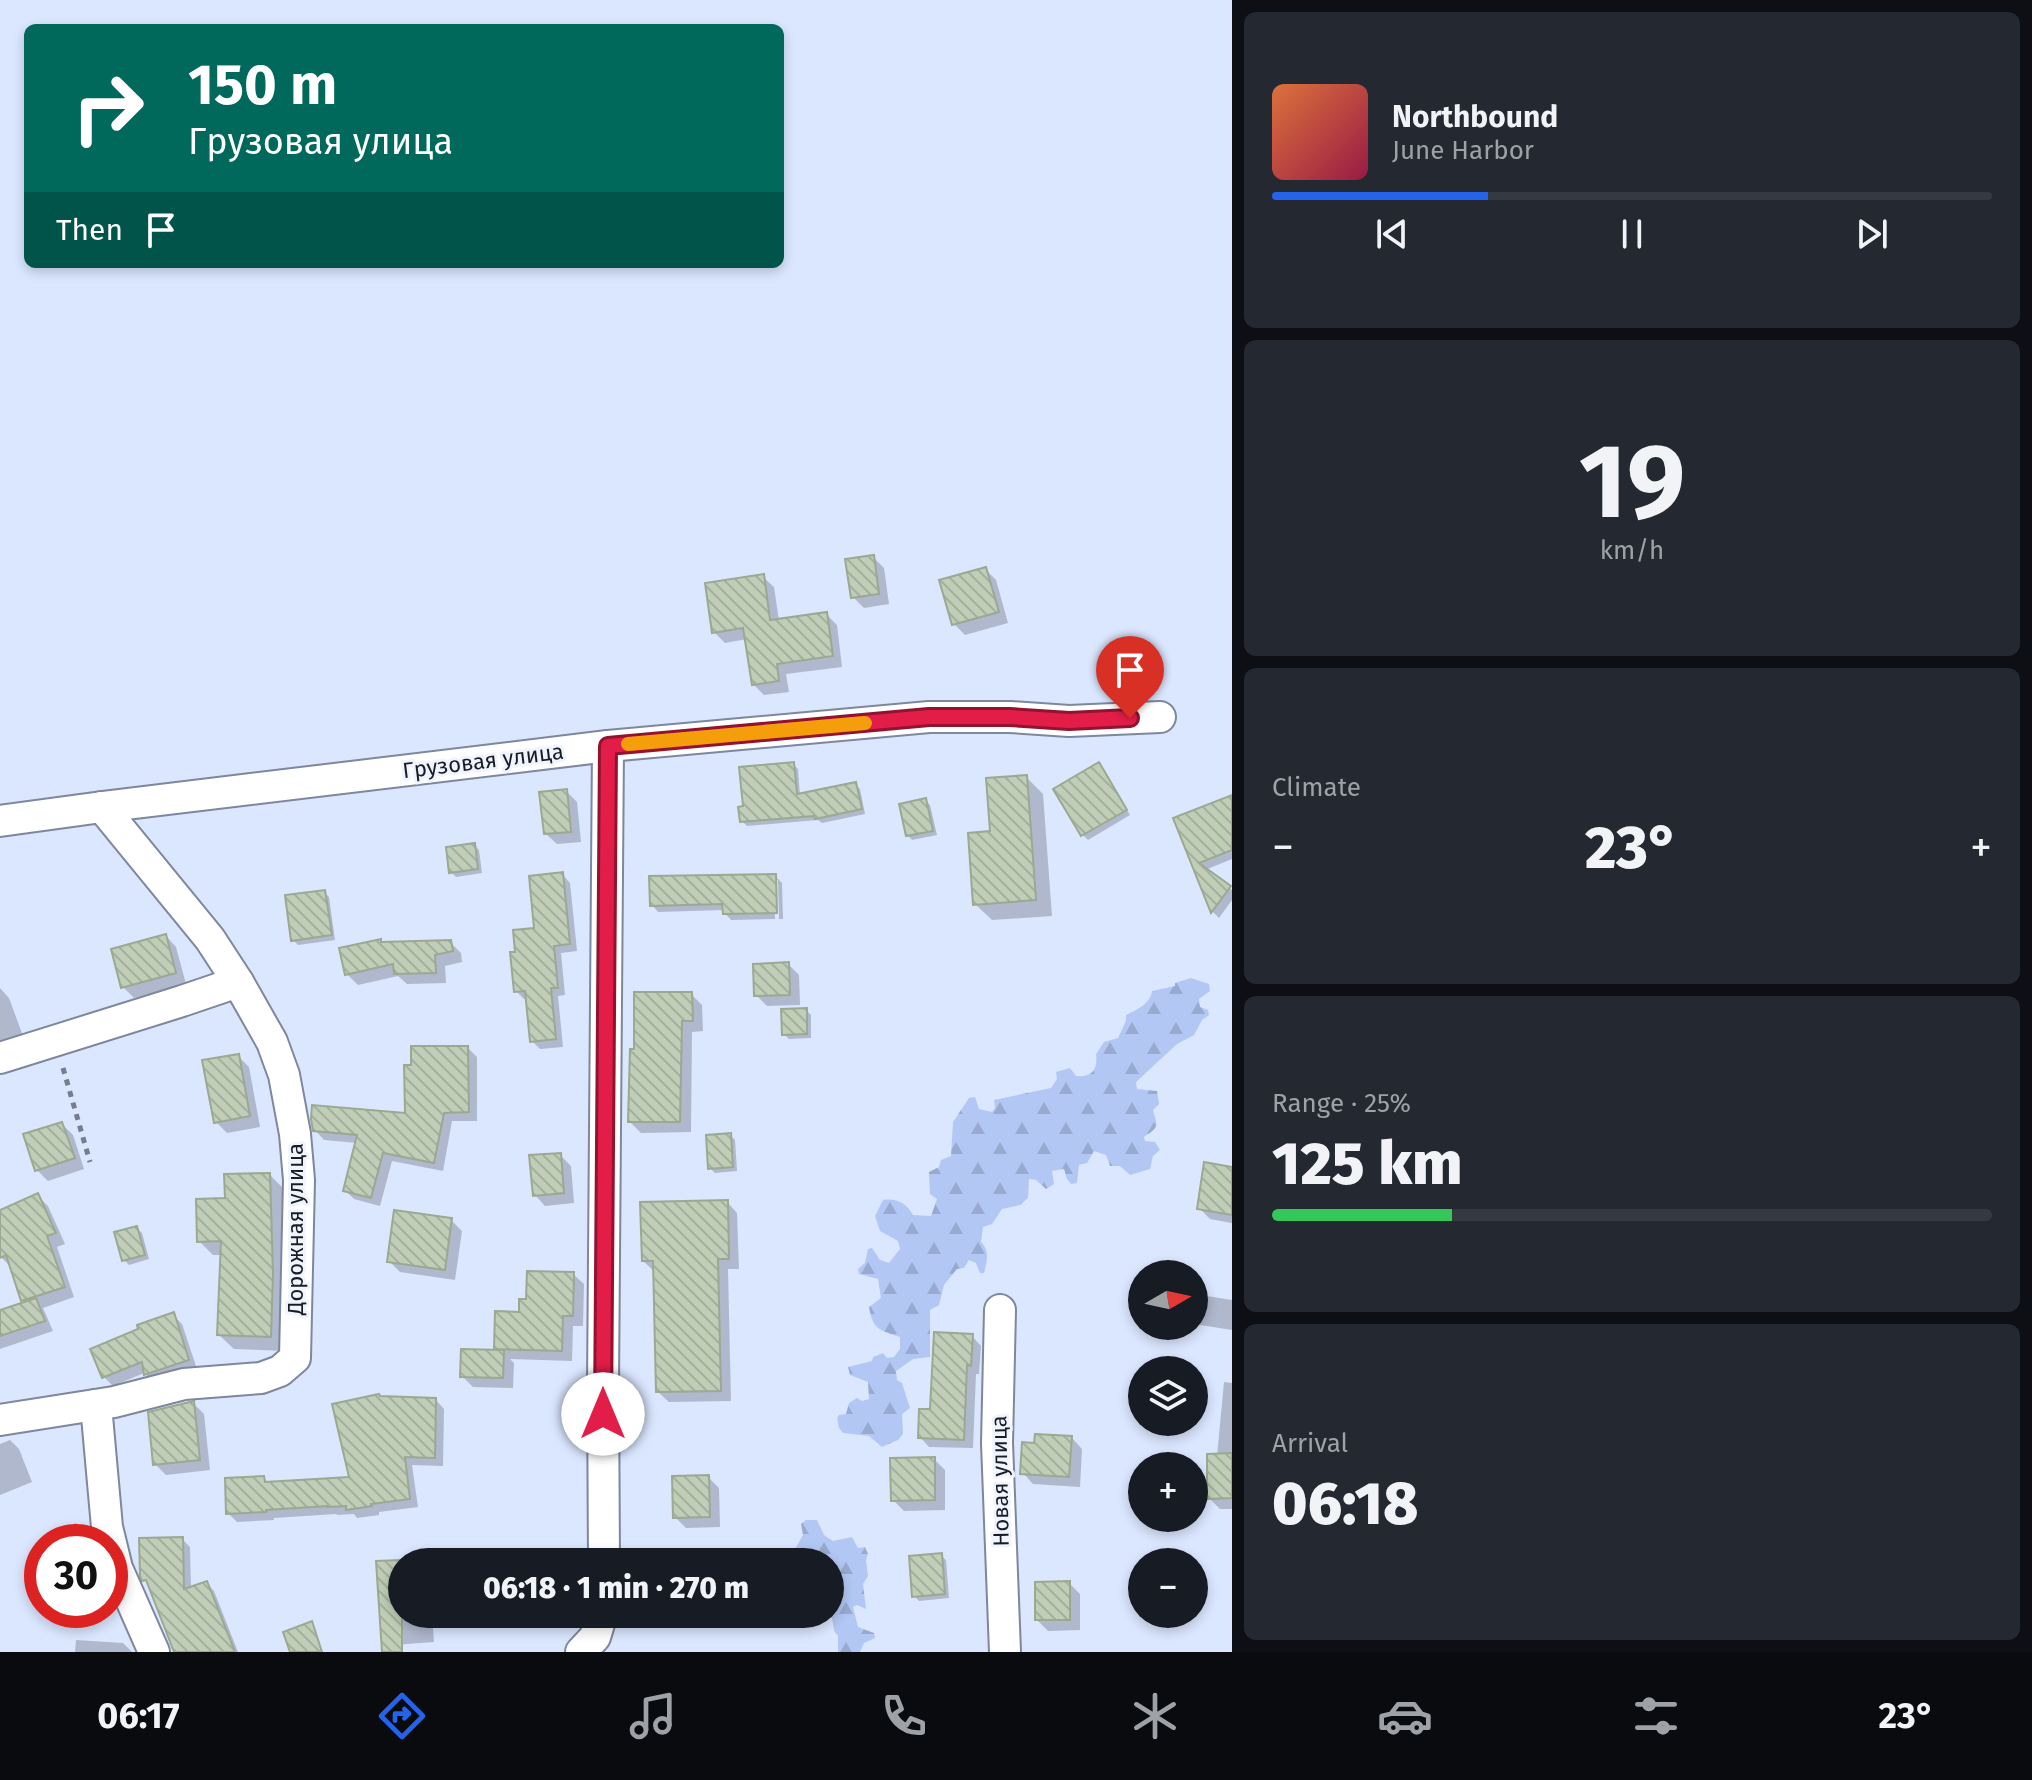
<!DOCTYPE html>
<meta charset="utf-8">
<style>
:root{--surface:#171b24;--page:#242831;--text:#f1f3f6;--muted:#9ea1a6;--line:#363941;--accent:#2563eb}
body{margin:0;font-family:"Fira Sans",sans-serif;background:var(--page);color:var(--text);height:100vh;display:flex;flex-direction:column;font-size:30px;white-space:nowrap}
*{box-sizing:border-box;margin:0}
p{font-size:26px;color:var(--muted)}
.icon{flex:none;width:44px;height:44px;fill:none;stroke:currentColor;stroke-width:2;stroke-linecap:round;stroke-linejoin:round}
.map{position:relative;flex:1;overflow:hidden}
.panel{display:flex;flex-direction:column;gap:12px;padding:12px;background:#0d0f14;width:800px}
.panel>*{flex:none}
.banner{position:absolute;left:24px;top:24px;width:760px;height:244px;border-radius:12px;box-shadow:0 4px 12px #0003;background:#00695c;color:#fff;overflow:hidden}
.needle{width:52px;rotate:81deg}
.tools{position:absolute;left:1128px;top:1260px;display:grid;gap:16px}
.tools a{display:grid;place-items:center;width:80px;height:80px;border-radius:50%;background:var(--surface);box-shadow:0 4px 12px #0003;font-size:40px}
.speed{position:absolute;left:24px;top:1524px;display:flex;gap:16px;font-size:40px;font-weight:700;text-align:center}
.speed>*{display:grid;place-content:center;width:104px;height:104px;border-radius:50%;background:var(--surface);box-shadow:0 4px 12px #0003;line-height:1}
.speed .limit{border:12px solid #d22;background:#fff;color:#111}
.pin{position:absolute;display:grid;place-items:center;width:68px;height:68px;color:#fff;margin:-82px -34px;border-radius:50% 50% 50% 0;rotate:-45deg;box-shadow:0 0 8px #0007}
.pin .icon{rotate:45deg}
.me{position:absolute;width:88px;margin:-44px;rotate:0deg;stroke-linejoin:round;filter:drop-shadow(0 0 6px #0008)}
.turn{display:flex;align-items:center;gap:28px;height:168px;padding:0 32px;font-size:36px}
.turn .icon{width:104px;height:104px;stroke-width:2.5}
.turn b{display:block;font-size:56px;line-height:68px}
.then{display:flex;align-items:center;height:76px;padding:0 32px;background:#0003;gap:16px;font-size:30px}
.big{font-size:60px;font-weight:800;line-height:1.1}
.panel .widget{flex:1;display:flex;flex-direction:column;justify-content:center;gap:12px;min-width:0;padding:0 28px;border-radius:12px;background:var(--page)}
.panel .dial{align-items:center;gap:0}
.dial b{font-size:104px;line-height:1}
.song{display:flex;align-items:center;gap:24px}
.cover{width:96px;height:96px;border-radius:12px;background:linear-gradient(135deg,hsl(20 70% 55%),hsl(340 70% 35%))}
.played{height:8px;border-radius:4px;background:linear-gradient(90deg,var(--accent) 30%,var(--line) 30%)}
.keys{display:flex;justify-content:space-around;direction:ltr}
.heat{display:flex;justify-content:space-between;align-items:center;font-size:44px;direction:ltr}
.charge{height:12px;border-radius:6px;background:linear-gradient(90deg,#34c759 25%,var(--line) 0)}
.trip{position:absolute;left:388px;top:1548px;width:456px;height:80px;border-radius:40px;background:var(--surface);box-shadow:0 4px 12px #0003;font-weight:800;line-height:80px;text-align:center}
.menu{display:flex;height:128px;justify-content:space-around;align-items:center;background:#090b0e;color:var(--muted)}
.menu .icon{width:56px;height:56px}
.menu .active{color:var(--accent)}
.menu b{font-size:36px;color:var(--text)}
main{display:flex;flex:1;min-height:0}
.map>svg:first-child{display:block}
</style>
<main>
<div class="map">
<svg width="1232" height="1652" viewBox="0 0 1232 1652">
<defs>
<pattern id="forest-firs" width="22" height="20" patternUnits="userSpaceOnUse" patternTransform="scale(2)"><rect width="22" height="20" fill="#b2c7f3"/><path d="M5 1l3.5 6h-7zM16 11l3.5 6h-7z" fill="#98aad0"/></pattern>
<pattern id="building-back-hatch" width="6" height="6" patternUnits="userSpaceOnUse" patternTransform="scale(2)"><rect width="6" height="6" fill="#c0ceb8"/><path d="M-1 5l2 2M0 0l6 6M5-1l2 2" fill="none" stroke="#a4b09e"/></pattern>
</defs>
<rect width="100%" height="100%" fill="#dbe7ff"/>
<g fill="url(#forest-firs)">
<path d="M1191 978 1209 984 1210 991 1199 999 1200 1007 1208 1010 1209 1015 1202 1020 1194 1035 1177 1044 1136 1082 1137 1089 1157 1091 1159 1104 1153 1110C1158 1127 1159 1127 1144 1137L1145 1141 1155 1142 1160 1150 1153 1156 1150 1169 1130 1175 1120 1166H1110L1106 1155 1094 1151 1087 1163 1079 1165 1077 1183 1071 1184 1067 1179 1064 1169 1052 1171 1054 1184 1046 1189 1036 1180 1029 1179 1028 1198 1020 1205 1002 1209 992 1224 983 1227 981 1242C990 1251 987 1261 984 1273H980L976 1263 969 1260 964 1268 957 1269 944 1285 939 1305 930 1310V1357L913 1359 896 1371 897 1380 902 1383 910 1408 902 1414 903 1434 898 1440 882 1447 869 1436 843 1433 839 1428 837 1418 839 1415 846 1414 849 1403 857 1398 862 1401 869 1399 868 1382 850 1375 848 1367 872 1361 873 1357 883 1353 887 1358 894 1357 900 1349V1337C879 1330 873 1330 869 1307L881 1298 878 1279 859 1274 858 1269 865 1263 868 1249 872 1248 880 1260 889 1263 900 1249 898 1241 880 1231 875 1216 883 1200C897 1198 907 1204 913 1215L931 1216 937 1199 930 1194 929 1172 939 1167 941 1160 951 1156 953 1122 969 1098 975 1097 979 1109 992 1112 995 1108 994 1100 1051 1088 1057 1079 1056 1072 1070 1068 1076 1076C1092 1078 1098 1069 1096 1054L1104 1042 1118 1038 1126 1021V1015C1137 1010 1151 1003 1152 991L1175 986V983Z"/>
<polygon points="806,1520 817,1520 824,1535 833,1541 852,1537 858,1548 865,1547 868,1554 866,1560 868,1576 863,1584 866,1609 857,1605 853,1607 858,1627 874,1633 875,1638 864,1643 860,1652 838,1652 838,1636 834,1631 832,1618 807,1617 804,1614 830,1614 830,1562 777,1562 791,1556 803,1535 801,1524"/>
</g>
<g fill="#0003">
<polygon points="873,557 884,568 889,604 864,608 853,597"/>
<polygon points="985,569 996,580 1008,623 965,635 954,624"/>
<polygon points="763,577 774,587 779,621 826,614 837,625 842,667 786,674 789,692 764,695 753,684 747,639 725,643 714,632"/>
<polygon points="793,764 798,769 800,796 855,784 860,789 865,814 822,823 818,820 747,826 742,821"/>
<polygon points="1103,770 1130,815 1088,840 1083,835 1056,789"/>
<polygon points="1026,777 1043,794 1052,916 992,920 975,904 992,833"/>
<polygon points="566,791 577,802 581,842 557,844 546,834"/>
<polygon points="1232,797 1232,859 1205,870 1232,890 1232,900 1219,918 1213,912 1176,819"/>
<polygon points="925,800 930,805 937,835 912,840 907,835"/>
<polygon points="474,845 479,850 482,873 456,877 451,872"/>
<polygon points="562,874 570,883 577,951 561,953 565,995 558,996 563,1047 540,1049 532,1041 528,999 524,999 516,991 517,954 536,930"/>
<polygon points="775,876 782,883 783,919 779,919 778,880 774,880 775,919 731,920 725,913 724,910 658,912 652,905"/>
<polygon points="324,892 329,897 335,940 298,945 293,940"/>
<polygon points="166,936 176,947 186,984 134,998 123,987"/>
<polygon points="450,942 461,953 462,962 445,966 446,983 407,984 398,976 358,985 347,974 383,944"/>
<polygon points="788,964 799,975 800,1005 767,1006 756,995"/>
<polygon points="0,988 9,998 23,1036 0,1044"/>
<polygon points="691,994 702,1005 703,1031 692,1032 691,1132 641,1133 630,1122 636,1051"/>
<polygon points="806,1010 811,1015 811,1038 789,1039 784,1034"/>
<polygon points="468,1048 477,1057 477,1121 452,1121 443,1171 392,1161 380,1206 354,1199 345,1190 357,1143 324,1140 315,1130 407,1116 413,1067"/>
<polygon points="238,1056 249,1067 260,1127 227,1133 216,1122"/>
<polygon points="62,1124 73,1135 84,1169 48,1181 37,1170"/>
<polygon points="730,1135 735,1140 737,1171 715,1173 710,1168"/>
<polygon points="560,1155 571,1166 574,1203 545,1206 535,1195"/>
<polygon points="1232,1169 1232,1223 1210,1219 1199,1208"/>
<polygon points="270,1175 284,1189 285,1351 234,1349 219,1335 222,1255 213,1255 199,1241 227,1200"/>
<polygon points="37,1195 48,1206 65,1244 57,1247 74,1297 43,1308 53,1331 0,1349 0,1312 26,1304 23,1300 13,1269 0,1256 0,1212"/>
<polygon points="727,1202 737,1213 739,1269 728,1269 731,1401 669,1402 658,1392 654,1271 643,1261"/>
<polygon points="451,1220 462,1231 455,1280 400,1272 389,1261"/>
<polygon points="137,1228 142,1233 149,1259 129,1265 124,1260"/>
<polygon points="573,1274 584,1284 583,1326 573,1326 572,1361 510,1359 514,1363 513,1388 473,1387 463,1377 500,1352 496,1348 528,1301"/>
<polygon points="1194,1294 1232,1300 1232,1330 1194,1324"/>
<polygon points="173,1315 182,1324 197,1369 155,1383 144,1373 113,1386 104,1377"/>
<polygon points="972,1336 981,1346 979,1374 976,1374 973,1448 929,1447 920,1437 932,1411"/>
<polygon points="1224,1382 1232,1383 1232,1509 1220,1509 1209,1498 1217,1456"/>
<polygon points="381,1398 436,1400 444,1409 443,1466 412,1465 418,1507 379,1512 379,1515 357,1518 354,1514 338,1515 336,1514 274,1518 274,1520 237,1522 228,1513 264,1478 269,1484 352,1478"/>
<polygon points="193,1403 204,1414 210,1470 166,1475 155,1464"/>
<polygon points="1072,1438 1082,1449 1080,1487 1033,1484 1023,1473 1036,1445"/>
<polygon points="10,1440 19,1449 32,1482 0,1495 0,1444"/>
<polygon points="934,1459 945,1470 945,1510 904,1511 893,1500"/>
<polygon points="708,1477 719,1488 720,1527 686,1528 675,1517"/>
<polygon points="76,1523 81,1528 87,1542 51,1542 48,1536"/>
<polygon points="182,1539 190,1547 191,1589 206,1583 214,1591 238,1652 176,1652"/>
<polygon points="941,1556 946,1560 949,1598 919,1601 914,1596"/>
<polygon points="418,1560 420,1562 402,1562 402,1614 432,1614 434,1642 394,1645 378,1563"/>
<polygon points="1069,1583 1080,1594 1080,1630 1048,1631 1037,1620"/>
<polygon points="76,1640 123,1643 132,1652 75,1652"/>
</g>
<g fill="url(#building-back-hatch)" stroke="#9ba892" stroke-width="2">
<polygon points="874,555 879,594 851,598 845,559"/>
<polygon points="986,567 999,612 952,625 939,580"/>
<polygon points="764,574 770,620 827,612 833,656 777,664 779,681 752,685 743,628 712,633 705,583"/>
<polygon points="794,762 797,794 856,782 862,809 815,819 814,816 740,822 738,807 743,806 739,767"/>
<polygon points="1099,762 1127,810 1081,836 1053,789"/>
<polygon points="1027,775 1036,900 973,905 968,833 990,831 986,778"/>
<polygon points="567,789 571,832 544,834 539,792"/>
<polygon points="1232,795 1232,850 1199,863 1231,886 1211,913 1173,818"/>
<polygon points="926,798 933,831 906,836 899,804"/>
<polygon points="475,843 478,869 449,873 446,847"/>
<polygon points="563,872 570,944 554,946 558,988 551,988 556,1039 530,1042 525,991 514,992 510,952 515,952 513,930 534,928 529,876"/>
<polygon points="776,874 777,913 723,914 722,904 650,906 649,876"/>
<polygon points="325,890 332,935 291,941 285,895"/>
<polygon points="166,934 176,973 121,988 111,949"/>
<polygon points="381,939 381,942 451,940 453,951 435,955 436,973 394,974 393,964 345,975 339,948"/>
<polygon points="789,962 790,995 754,996 753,964"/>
<polygon points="634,992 692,992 693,1021 682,1021 680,1122 628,1122 630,1049 634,1049"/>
<polygon points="807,1008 807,1034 782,1035 781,1009"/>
<polygon points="411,1046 468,1046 469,1112 444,1113 434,1163 383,1153 371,1198 343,1191 357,1135 313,1131 311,1119 312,1105 405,1113 404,1065 411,1065"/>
<polygon points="239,1054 250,1116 214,1123 202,1060"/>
<polygon points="62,1122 75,1158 35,1171 23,1134"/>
<polygon points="731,1133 733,1167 708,1169 706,1135"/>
<polygon points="561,1153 564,1193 533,1196 529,1155"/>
<polygon points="1204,1162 1232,1167 1232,1215 1197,1209"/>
<polygon points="270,1173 273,1274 271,1337 217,1335 221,1241 197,1242 196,1199 225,1198 224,1174"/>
<polygon points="38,1193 56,1233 47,1236 65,1287 21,1301 6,1255 0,1258 0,1210"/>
<polygon points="728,1200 729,1259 718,1259 721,1391 656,1392 653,1261 642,1261 640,1202"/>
<polygon points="394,1210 452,1218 445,1270 387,1262"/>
<polygon points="137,1226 145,1255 122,1261 114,1232"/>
<polygon points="527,1271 574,1272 573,1316 563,1316 562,1351 494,1349 495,1311 519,1312 519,1299 526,1299"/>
<polygon points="36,1298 45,1321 0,1336 0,1310"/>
<polygon points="174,1312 189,1360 144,1375 142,1362 102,1378 90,1349 138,1329 137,1325"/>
<polygon points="934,1332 973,1334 971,1366 967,1365 964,1440 918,1438 919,1409 930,1409"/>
<polygon points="461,1349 504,1350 503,1378 460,1377"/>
<polygon points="379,1394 380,1396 436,1398 435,1458 405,1457 410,1499 371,1504 372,1506 346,1510 346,1506 327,1507 327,1506 266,1510 266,1512 226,1514 225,1478 264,1476 265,1482 349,1477 332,1404"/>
<polygon points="194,1401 200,1460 153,1465 148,1412"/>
<polygon points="1035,1434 1072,1436 1069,1477 1020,1474 1022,1442 1034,1443"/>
<polygon points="1232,1453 1232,1498 1207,1499 1207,1454"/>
<polygon points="935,1457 935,1500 891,1501 890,1458"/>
<polygon points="709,1475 710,1517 673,1518 672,1476"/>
<polygon points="183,1537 184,1589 207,1581 235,1652 174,1652 146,1580 142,1581 140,1576 139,1538"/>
<polygon points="942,1553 945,1594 912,1597 909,1556"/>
<polygon points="402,1560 402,1652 382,1652 376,1561"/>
<polygon points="1070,1581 1070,1620 1035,1620 1035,1582"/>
<polygon points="312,1621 322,1652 290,1652 283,1632"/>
</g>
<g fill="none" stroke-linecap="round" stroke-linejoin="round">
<g stroke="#7d879d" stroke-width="34">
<g id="street">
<polyline points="0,821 102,807 608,746 929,717 1010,717 1069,721 1160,717"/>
<polyline points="0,1058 182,1001 238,982"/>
<polyline points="1000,1310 997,1443 1005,1652"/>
<polyline points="96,1405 107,1527 117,1568 154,1652"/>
<polyline points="0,1420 114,1402 184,1384 261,1378 280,1371 295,1358 299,1180 295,1134 284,1075 272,1042 238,982 210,939 102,807"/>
<polyline points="604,1562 603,1385 608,746"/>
<polyline points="581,1652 595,1637 602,1614"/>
</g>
</g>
<polyline stroke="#767e8e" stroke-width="5" stroke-dasharray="6 6" stroke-linecap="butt" points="63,1068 90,1162"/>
<use href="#street" stroke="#fff" stroke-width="30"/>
</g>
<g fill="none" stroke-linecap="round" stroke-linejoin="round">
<g stroke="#92132f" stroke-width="20">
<polyline id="route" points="603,1414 608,746 929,717 1010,717 1069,721 1130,718"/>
</g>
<use href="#route" stroke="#e11d48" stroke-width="14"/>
<polyline stroke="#f59e0b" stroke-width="14" points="628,744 865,723"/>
</g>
<g text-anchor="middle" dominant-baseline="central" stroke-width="6" stroke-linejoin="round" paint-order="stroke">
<g font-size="22" fill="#181c25" stroke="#eff4fe">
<text transform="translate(483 761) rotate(-7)">Грузовая улица</text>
<text transform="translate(295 1229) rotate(-90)">Дорожная улица</text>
<text transform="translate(1000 1481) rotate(-91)">Новая улица</text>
</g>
</g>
</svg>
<div class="tools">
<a><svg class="needle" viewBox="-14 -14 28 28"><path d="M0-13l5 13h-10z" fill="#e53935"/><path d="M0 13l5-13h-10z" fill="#9ea1a6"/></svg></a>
<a><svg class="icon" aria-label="layers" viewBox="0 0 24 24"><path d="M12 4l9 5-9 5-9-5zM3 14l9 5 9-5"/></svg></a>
<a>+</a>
<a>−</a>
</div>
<div class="speed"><div class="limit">30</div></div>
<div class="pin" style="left:1130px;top:718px;background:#d93025"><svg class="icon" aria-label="arrive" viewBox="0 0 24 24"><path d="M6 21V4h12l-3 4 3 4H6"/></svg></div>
<svg class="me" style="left:603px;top:1414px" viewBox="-20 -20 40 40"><circle r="19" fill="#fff"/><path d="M0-13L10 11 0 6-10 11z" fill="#e11d48"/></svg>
<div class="trip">06:18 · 1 min · 270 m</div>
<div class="banner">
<div class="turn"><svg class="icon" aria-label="right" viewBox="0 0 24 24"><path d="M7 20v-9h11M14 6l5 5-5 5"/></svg><div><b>150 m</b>Грузовая улица</div></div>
<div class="then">Then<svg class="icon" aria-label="arrive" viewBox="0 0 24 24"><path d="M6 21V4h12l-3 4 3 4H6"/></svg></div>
</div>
</div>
<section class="panel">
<div class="widget">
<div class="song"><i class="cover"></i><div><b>Northbound</b><p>June Harbor</p></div></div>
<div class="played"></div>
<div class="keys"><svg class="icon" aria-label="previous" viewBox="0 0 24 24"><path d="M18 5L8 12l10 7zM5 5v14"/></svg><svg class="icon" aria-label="pause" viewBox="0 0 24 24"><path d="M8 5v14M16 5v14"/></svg><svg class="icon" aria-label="next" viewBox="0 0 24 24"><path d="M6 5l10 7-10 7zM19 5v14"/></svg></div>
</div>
<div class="widget dial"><b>19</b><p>km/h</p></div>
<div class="widget"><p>Climate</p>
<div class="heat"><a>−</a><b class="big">23°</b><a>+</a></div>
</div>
<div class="widget"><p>Range · 25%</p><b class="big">125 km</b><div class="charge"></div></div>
<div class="widget"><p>Arrival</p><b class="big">06:18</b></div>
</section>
</main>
<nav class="menu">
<b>06:17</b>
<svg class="icon active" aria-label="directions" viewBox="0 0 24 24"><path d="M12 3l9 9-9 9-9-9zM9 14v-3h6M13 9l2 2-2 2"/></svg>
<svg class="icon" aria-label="music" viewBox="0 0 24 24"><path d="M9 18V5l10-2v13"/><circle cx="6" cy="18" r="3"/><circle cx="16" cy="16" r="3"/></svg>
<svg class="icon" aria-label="phone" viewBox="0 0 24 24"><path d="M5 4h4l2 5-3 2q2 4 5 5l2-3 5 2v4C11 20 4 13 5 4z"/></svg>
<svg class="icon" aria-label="climate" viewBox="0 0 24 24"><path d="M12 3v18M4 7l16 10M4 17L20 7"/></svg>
<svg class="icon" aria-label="car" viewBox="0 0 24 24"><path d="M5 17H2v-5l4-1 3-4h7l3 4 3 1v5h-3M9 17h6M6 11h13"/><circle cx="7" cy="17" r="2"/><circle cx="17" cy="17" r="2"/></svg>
<svg class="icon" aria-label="filters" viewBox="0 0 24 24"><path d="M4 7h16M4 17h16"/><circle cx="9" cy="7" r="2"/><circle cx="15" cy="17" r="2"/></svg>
<b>23°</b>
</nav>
